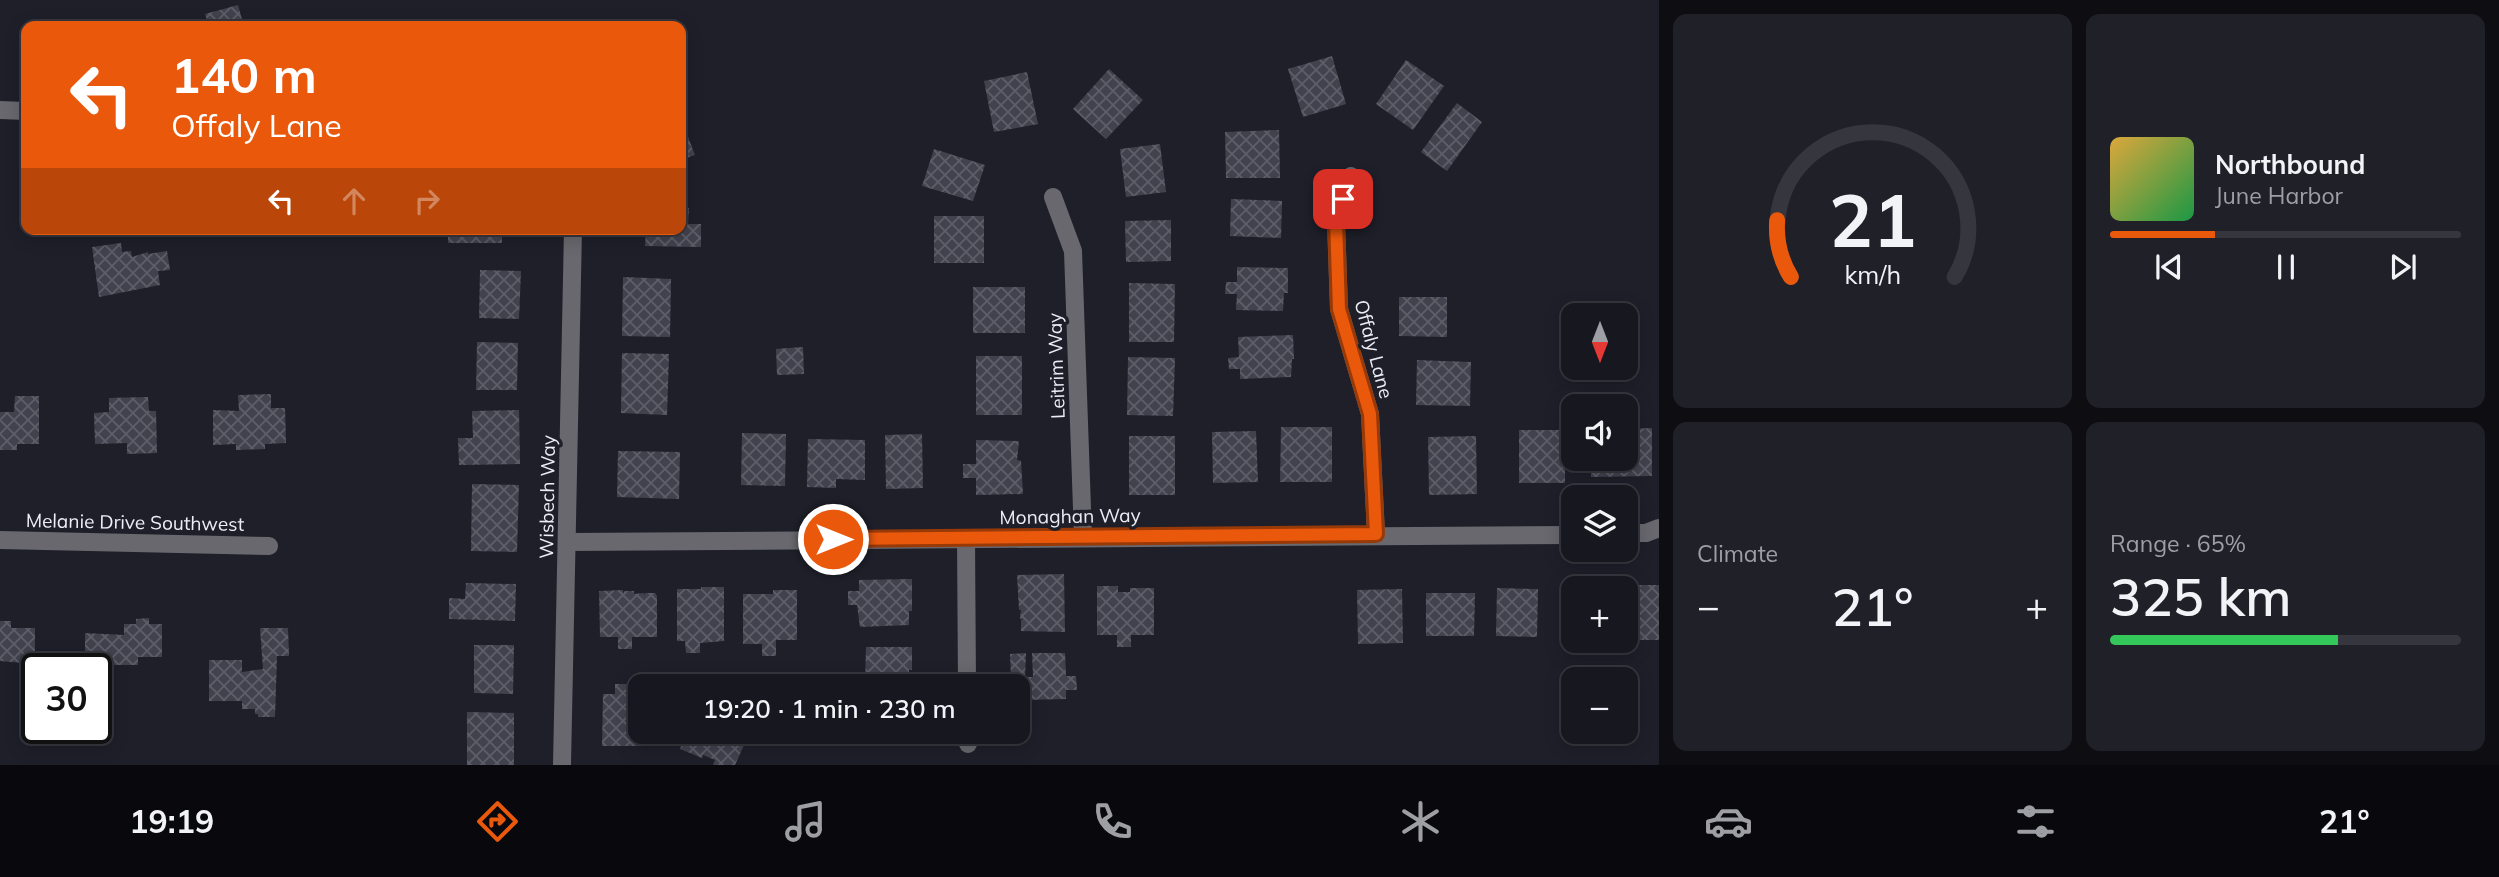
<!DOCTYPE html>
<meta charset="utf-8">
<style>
:root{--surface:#171720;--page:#202029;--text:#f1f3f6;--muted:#9e9fa5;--line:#36363e;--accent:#ea580c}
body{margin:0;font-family:Mulish,sans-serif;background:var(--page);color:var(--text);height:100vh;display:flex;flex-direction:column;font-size:26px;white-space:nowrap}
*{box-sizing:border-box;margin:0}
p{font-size:23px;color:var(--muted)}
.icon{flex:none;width:38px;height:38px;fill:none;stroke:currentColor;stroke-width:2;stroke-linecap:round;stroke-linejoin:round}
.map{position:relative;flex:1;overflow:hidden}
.side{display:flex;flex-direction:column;gap:14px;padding:14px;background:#0d0d12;width:840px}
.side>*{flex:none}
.top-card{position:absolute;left:21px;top:21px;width:665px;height:214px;border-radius:14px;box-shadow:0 4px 18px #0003,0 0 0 2px var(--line);background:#ea580c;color:#fff;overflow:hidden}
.needle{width:46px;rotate:180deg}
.buttons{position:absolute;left:1561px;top:303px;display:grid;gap:14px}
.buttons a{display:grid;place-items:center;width:77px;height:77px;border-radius:14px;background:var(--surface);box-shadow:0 4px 18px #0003,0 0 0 2px var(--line);font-size:35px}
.speed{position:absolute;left:21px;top:653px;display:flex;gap:14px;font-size:35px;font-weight:700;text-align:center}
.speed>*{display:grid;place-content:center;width:91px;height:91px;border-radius:50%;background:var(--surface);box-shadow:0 4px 18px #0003,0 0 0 2px var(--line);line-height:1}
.speed .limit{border:4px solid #111;border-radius:10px;background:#fff;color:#111}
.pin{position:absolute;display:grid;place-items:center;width:60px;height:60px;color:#fff;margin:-30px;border-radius:14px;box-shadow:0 4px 10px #0006}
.me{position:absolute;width:77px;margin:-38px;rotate:90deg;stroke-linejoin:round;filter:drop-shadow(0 0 5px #0008)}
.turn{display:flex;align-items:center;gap:24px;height:147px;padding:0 35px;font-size:32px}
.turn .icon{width:91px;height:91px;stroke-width:2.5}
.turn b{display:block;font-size:49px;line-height:60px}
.lanes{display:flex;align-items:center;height:66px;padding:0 35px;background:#0003;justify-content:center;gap:35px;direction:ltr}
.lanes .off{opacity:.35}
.big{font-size:52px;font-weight:600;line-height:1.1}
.side .widget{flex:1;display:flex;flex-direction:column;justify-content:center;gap:10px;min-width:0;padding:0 24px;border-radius:14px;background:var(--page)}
.side .dial{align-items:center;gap:0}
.dial svg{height:182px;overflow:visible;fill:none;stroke:var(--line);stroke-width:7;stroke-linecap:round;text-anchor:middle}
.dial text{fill:var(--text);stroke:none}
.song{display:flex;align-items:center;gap:21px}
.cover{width:84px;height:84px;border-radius:10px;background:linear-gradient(135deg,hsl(40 70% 55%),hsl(140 70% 35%))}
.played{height:7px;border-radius:4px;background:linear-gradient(90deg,var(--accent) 30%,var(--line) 30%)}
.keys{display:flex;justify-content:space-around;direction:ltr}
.heat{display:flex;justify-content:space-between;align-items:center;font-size:38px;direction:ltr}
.charge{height:10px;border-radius:5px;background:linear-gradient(90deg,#34c759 65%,var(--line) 0)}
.side .tiles{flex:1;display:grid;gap:14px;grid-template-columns:repeat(2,1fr)}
.trip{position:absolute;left:628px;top:674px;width:402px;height:70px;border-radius:14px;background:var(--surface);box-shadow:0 4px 18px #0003,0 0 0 2px var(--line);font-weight:600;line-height:70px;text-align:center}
.menu{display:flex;height:112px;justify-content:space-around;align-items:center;background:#09090d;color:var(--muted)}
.menu .icon{width:49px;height:49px}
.menu .active{color:var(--accent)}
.menu b{font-size:32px;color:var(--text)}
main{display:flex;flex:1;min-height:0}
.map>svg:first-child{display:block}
</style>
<main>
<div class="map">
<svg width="1659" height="765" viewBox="0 0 1659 765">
<defs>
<pattern id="building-cross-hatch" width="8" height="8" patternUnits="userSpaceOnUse" patternTransform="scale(1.75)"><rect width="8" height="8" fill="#41424e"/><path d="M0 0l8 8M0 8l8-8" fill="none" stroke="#5d5e68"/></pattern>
</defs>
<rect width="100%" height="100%" fill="#1f1f2a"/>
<g fill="url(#building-cross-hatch)">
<polygon points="238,5 244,26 209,26 205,14"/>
<polygon points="1332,56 1346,104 1303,117 1288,69"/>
<polygon points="1406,60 1444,86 1413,130 1376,104"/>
<polygon points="1109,69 1143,100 1106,139 1073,109"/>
<polygon points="1027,72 1038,124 994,132 984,81"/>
<polygon points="1457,103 1482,122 1447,171 1421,152"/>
<polygon points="681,119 695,155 681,160"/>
<polygon points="1279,130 1280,178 1226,178 1225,132"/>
<polygon points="1160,144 1166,192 1126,197 1120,149"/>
<polygon points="934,149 985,165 973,201 922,186"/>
<polygon points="1231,199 1282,201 1281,238 1230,236"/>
<polygon points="681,208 689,208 688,224 701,224 701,247 645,246 646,229 681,229"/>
<rect x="934" y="216" width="50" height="47"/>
<polygon points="1171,220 1171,261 1126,262 1125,221"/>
<rect x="448" y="229" width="54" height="14"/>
<polygon points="121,243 122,252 131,251 132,257 148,252 148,254 167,251 170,270 158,271 160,285 99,297 92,247"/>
<polygon points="1237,267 1288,268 1288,293 1284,293 1283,311 1236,310 1237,294 1225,294 1226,282 1237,282"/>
<polygon points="480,270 521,271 519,319 479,318"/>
<polygon points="623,277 671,279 670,337 622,336"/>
<polygon points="1129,283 1175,284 1174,342 1129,342"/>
<rect x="973" y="287" width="52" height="46"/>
<polygon points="1399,297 1447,297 1447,337 1399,336"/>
<polygon points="1293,335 1294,359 1292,359 1291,377 1240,379 1240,369 1229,369 1228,358 1239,357 1238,337"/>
<polygon points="477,342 518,343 517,390 476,390"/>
<polygon points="803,347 804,374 777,375 776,349"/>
<polygon points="622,353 669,354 667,415 621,413"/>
<rect x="976" y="356" width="46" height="59"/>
<polygon points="1128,357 1175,358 1173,416 1127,415"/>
<polygon points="1417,360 1471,362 1470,406 1416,405"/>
<polygon points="271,394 271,408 285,408 286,443 265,444 265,449 236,450 236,444 213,445 213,410 239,411 238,395"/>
<polygon points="15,396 39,396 39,444 17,444 17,450 0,450 0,412 14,412"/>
<polygon points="148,397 149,411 156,411 157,453 127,454 127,443 95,444 94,413 109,412 109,398"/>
<polygon points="519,410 520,464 459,465 458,438 473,438 472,411"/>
<polygon points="1281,427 1332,427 1332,482 1280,482"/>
<polygon points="1652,428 1652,476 1591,477 1591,458 1626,458 1626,429"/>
<rect x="1519" y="430" width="46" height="53"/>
<polygon points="1256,431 1258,482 1213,483 1212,432"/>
<polygon points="742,433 786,434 785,486 741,485"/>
<polygon points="922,434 923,488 886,489 885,435"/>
<rect x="1129" y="436" width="46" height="59"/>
<polygon points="1476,436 1477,494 1429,495 1428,437"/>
<polygon points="808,439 865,440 865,480 836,479 836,488 807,487"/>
<polygon points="976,440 1019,441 1017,460 1021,461 1023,494 976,495 976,478 963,478 963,464 976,464"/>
<polygon points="618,451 680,452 679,499 617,497"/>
<polygon points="472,484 519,485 517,552 471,551"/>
<polygon points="1064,574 1065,632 1021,631 1021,620 1023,619 1020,619 1021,610 1019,610 1017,575"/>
<polygon points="912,579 912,611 909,611 909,625 860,627 857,605 848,605 848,591 859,591 859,580"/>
<polygon points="466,583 516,584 515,621 449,619 449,598 465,599"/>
<rect x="1629" y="585" width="30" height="55"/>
<polygon points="1097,586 1118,586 1118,592 1130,592 1130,588 1154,588 1154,635 1131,635 1131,647 1117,647 1117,635 1097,635"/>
<polygon points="701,587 724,587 724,641 700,643 700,653 686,653 685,641 677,641 677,589 701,589"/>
<polygon points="1497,588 1538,589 1537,637 1496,636"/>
<polygon points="1566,588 1573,588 1573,641 1567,641"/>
<polygon points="1402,589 1403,643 1358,644 1357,590"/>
<polygon points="623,590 623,594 624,591 634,591 634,594 644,593 644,596 645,593 655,593 657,596 657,637 632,637 632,649 618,649 618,637 600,637 599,591"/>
<polygon points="773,590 797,590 797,640 776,640 776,656 762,656 762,644 743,644 743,594 773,594"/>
<polygon points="1426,593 1475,593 1474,636 1426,636"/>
<polygon points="149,618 149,624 162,624 162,657 138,657 138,665 108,665 108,657 85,657 85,633 124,635 124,624 136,624 136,619"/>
<polygon points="0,621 11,621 11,628 35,628 35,661 23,661 23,663 0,661"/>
<polygon points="260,628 288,628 289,656 277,656 275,717 258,717 258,714 255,714 255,709 242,709 242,701 209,701 209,660 242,660 242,672 263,669"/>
<polygon points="474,645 514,645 513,694 474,693"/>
<polygon points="866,647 912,647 912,670 909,670 909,686 865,686"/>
<polygon points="1026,653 1025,677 1033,677 1032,653 1065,653 1066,676 1076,676 1077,690 1066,690 1066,699 1025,700 1025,677 1011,677 1010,654"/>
<polygon points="615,684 629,684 629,692 640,694 640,732 649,732 649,740 642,740 642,746 602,746 603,694 615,694"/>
<polygon points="467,712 514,713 514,765 467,765"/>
<polygon points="687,732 750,732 735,765 713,765 715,760 703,755 702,758 680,749"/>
</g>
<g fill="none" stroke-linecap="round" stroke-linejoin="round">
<g stroke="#68686e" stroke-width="18">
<polyline points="0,110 26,111"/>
<polyline points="1351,176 1336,221 1339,309 1370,414 1376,534"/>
<polyline points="1053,197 1073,251 1083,537"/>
<polyline points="1626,533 1646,533 1659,528"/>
<polyline points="966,538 967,686"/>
<polyline points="0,540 269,546"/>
<polyline points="567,542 1573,535"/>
<polyline points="968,732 968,744"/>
<polyline points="562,765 573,229"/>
</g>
</g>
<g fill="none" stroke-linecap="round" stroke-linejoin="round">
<g stroke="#983908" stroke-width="18">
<polyline id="route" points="833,539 1376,534 1370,414 1339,309 1336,221 1343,199"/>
</g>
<use href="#route" stroke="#ea580c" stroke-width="12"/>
</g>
<g text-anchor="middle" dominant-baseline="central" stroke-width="7" stroke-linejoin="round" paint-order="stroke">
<g font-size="19" fill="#edeef5" stroke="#1f1f2a">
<text transform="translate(1374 349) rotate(75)">Offaly Lane</text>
<text transform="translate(1056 366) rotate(-92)">Leitrim Way</text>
<text transform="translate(547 497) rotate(-89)">Wisbech Way</text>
<text transform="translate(1070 516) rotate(-1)">Monaghan Way</text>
<text transform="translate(135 522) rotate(1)">Melanie Drive Southwest</text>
</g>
</g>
</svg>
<div class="buttons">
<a><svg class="needle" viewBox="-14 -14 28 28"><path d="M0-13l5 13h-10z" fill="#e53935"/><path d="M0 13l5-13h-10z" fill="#9e9fa5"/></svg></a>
<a><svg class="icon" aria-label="sound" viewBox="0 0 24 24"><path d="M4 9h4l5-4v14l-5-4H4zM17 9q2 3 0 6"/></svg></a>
<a><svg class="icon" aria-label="layers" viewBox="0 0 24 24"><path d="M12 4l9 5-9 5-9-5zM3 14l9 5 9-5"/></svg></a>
<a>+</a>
<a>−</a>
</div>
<div class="speed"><div class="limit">30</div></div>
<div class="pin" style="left:1343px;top:199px;background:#d93025"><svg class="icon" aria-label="arrive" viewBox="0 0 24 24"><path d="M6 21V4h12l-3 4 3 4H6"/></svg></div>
<svg class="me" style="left:833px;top:539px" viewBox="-20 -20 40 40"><circle r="17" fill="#ea580c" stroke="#fff" stroke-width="3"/><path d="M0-11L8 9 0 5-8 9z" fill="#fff"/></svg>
<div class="trip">19:20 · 1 min · 230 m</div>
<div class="top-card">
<div class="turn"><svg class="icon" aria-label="left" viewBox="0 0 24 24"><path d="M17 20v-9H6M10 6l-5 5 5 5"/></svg><div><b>140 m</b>Offaly Lane</div></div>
<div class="lanes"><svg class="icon" aria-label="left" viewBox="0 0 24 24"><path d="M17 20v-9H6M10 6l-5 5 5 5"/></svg><svg class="icon off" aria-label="ahead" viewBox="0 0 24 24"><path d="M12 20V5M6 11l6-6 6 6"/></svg><svg class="icon off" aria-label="right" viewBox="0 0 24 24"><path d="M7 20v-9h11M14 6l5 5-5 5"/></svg></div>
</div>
</div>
<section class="side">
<div class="tiles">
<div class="widget dial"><svg viewBox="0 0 100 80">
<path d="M14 69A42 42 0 1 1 86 69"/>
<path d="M14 69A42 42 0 0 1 8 44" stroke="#ea580c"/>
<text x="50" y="56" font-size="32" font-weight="700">21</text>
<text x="50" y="72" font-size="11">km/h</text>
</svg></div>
<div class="widget">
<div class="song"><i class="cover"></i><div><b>Northbound</b><p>June Harbor</p></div></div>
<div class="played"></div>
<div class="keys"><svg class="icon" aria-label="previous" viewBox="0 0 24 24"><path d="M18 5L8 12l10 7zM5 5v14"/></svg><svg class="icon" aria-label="pause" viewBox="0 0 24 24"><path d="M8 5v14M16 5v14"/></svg><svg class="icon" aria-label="next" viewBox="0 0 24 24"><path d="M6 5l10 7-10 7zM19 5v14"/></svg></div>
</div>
<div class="widget"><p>Climate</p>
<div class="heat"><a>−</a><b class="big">21°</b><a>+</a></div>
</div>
<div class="widget"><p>Range · 65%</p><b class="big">325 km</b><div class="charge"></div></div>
</div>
</section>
</main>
<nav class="menu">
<b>19:19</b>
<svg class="icon active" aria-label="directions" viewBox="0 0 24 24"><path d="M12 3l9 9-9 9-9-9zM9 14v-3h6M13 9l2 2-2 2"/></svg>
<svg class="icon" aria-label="music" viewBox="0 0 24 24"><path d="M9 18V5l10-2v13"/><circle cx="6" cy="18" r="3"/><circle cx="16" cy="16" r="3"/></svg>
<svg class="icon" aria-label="phone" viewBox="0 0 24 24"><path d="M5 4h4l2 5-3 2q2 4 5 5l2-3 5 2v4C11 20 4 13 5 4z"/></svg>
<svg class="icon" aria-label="climate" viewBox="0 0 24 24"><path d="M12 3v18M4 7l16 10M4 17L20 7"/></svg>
<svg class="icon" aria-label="car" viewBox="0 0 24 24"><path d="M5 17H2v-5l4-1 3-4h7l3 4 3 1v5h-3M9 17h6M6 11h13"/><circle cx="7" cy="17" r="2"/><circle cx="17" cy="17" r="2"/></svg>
<svg class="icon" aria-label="filters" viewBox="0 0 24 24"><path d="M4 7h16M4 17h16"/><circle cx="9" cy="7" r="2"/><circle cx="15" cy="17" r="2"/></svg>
<b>21°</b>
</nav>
